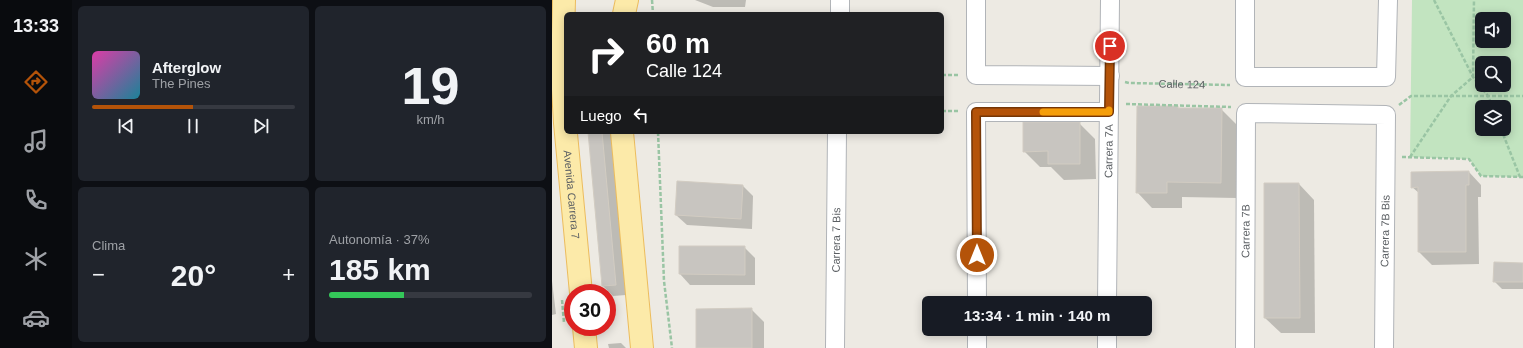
<!DOCTYPE html>
<html lang="es">
<meta charset="utf-8">
<style>
:root{--surface:#171b24;--page:#20242c;--text:#f1f3f6;--muted:#9ea1a6;--line:#363941;--accent:#b45309}
body{margin:0;font-family:Helvetica,sans-serif;background:var(--page);color:var(--text);height:100vh;display:flex;flex-direction:column;font-size:15px;white-space:nowrap}
*{box-sizing:border-box;margin:0}
p{font-size:13px;color:var(--muted)}
.icon{flex:none;width:22px;height:22px;fill:none;stroke:currentColor;stroke-width:2;stroke-linecap:round;stroke-linejoin:round}
.map{position:relative;flex:1;overflow:hidden}
.side{display:flex;flex-direction:column;gap:6px;padding:6px;background:#0d0f14;width:480px}
.side>*{flex:none}
.top-card{position:absolute;left:12px;top:12px;width:380px;height:122px;border-radius:6px;box-shadow:0 2px 10px #0003;background:#202124;color:#fff;overflow:hidden}
.tools{position:absolute;left:923px;top:12px;display:grid;gap:8px}
.tools a{display:grid;place-items:center;width:36px;height:36px;border-radius:6px;background:var(--surface);box-shadow:0 2px 10px #0003;font-size:20px}
.speed{position:absolute;left:12px;top:284px;display:flex;gap:8px;font-size:20px;font-weight:700;text-align:center}
.speed>*{display:grid;place-content:center;width:52px;height:52px;border-radius:50%;background:var(--surface);box-shadow:0 2px 10px #0003;line-height:1}
.speed .limit{border:6px solid #d22;background:#fff;color:#111}
.pin{position:absolute;display:grid;place-items:center;width:34px;height:34px;color:#fff;margin:-17px;border:2px solid #fff;border-radius:50%;box-shadow:0 1px 4px #0007}
.me{position:absolute;width:44px;margin:-22px;rotate:0deg;stroke-linejoin:round;filter:drop-shadow(0 0 3px #0008)}
.turn{display:flex;align-items:center;gap:14px;height:84px;padding:0 16px;font-size:18px}
.turn .icon{width:52px;height:52px;stroke-width:2.5}
.turn b{display:block;font-size:28px;line-height:34px}
.then{display:flex;align-items:center;height:38px;padding:0 16px;background:#0003;gap:8px;font-size:15px}
.big{font-size:30px;font-weight:800;line-height:1.1}
.side .widget{flex:1;display:flex;flex-direction:column;justify-content:center;gap:6px;min-width:0;padding:0 14px;border-radius:6px;background:var(--page)}
.side .dial{align-items:center;gap:0}
.dial b{font-size:52px;line-height:1}
.song{display:flex;align-items:center;gap:12px}
.cover{width:48px;height:48px;border-radius:6px;background:linear-gradient(135deg,hsl(320 70% 55%),hsl(190 70% 35%))}
.played{height:4px;border-radius:2px;background:linear-gradient(90deg,var(--accent) 50%,var(--line) 50%)}
.keys{display:flex;justify-content:space-around;direction:ltr}
.heat{display:flex;justify-content:space-between;align-items:center;font-size:22px;direction:ltr}
.charge{height:6px;border-radius:3px;background:linear-gradient(90deg,#34c759 37%,var(--line) 0)}
.side .tiles{flex:1;display:grid;gap:6px;grid-template-columns:repeat(2,1fr)}
.trip{position:absolute;left:370px;top:296px;width:230px;height:40px;border-radius:6px;background:var(--surface);box-shadow:0 2px 10px #0003;font-weight:800;line-height:40px;text-align:center}
main{display:flex;flex:1;min-height:0}
.tabs{display:flex;flex-direction:column;width:72px;justify-content:space-around;align-items:center;background:#090b0e;color:var(--muted)}
.tabs .icon{width:28px;height:28px}
.tabs .active{color:var(--accent)}
.tabs b{font-size:18px;color:var(--text)}
.map>svg:first-child{display:block}
</style>
<main>
<nav class="tabs">
<b>13:33</b>
<svg class="icon active" aria-label="directions" viewBox="0 0 24 24"><path d="M12 3l9 9-9 9-9-9zM9 14v-3h6M13 9l2 2-2 2"/></svg>
<svg class="icon" aria-label="music" viewBox="0 0 24 24"><path d="M9 18V5l10-2v13"/><circle cx="6" cy="18" r="3"/><circle cx="16" cy="16" r="3"/></svg>
<svg class="icon" aria-label="phone" viewBox="0 0 24 24"><path d="M5 4h4l2 5-3 2q2 4 5 5l2-3 5 2v4C11 20 4 13 5 4z"/></svg>
<svg class="icon" aria-label="climate" viewBox="0 0 24 24"><path d="M12 3v18M4 7l16 10M4 17L20 7"/></svg>
<svg class="icon" aria-label="car" viewBox="0 0 24 24"><path d="M5 17H2v-5l4-1 3-4h7l3 4 3 1v5h-3M9 17h6M6 11h13"/><circle cx="7" cy="17" r="2"/><circle cx="17" cy="17" r="2"/></svg>
</nav>
<section class="side">
<div class="tiles">
<div class="widget">
<div class="song"><i class="cover"></i><div><b>Afterglow</b><p>The Pines</p></div></div>
<div class="played"></div>
<div class="keys"><svg class="icon" aria-label="previous" viewBox="0 0 24 24"><path d="M18 5L8 12l10 7zM5 5v14"/></svg><svg class="icon" aria-label="pause" viewBox="0 0 24 24"><path d="M8 5v14M16 5v14"/></svg><svg class="icon" aria-label="next" viewBox="0 0 24 24"><path d="M6 5l10 7-10 7zM19 5v14"/></svg></div>
</div>
<div class="widget dial"><b>19</b><p>km/h</p></div>
<div class="widget"><p>Clima</p>
<div class="heat"><a>−</a><b class="big">20°</b><a>+</a></div>
</div>
<div class="widget"><p>Autonomía · 37%</p><b class="big">185 km</b><div class="charge"></div></div>
</div>
</section>
<div class="map">
<svg width="971" height="348" viewBox="0 0 971 348">
<rect width="100%" height="100%" fill="#edeae3"/>
<path fill="#c2e4c0" fill-rule="evenodd" d="M860 0H971V177L929 176 917 159 858 157ZM930 19H952V41H930ZM930 63H952V85H930ZM930 107H952V129H930Z"/>
<g fill="#0003">
<polygon points="143,0 194,0 193,7 161,7"/>
<polygon points="625,107 627,109 669,109 685,125 684,198 630,197 630,208 600,208 585,192"/>
<polygon points="528,124 543,139 544,179 512,180 499,167 488,167 472,151"/>
<polygon points="37,132 59,132 74,295 61,296 51,286"/>
<polygon points="917,172 929,185 929,197 926,197 927,264 880,265 867,252 867,193 860,187"/>
<polygon points="747,184 762,200 763,333 729,333 713,318"/>
<polygon points="191,186 201,196 200,229 135,225 124,215"/>
<polygon points="128,247 192,247 203,258 203,285 138,285 128,274"/>
<polygon points="971,264 971,289 950,289 942,281"/>
<polygon points="0,281 4,314 0,315"/>
<polygon points="199,309 212,322 212,348 145,348"/>
<polygon points="69,343 74,348 57,348 56,344"/>
</g>
<g fill="#c8c5c0" stroke="#d2ccc2">
<polygon points="585,106 626,106 626,108 670,108 669,183 615,182 615,193 584,193"/>
<polygon points="471,122 528,122 528,164 496,164 496,151 471,152"/>
<polygon points="36,132 50,132 64,285 50,286"/>
<polygon points="917,171 917,185 914,185 914,252 866,252 866,187 859,188 859,172"/>
<polygon points="125,181 191,185 189,219 123,215"/>
<polygon points="712,183 747,183 748,318 712,318"/>
<polygon points="127,246 193,246 193,275 127,274"/>
<polygon points="942,262 971,263 971,282 941,282"/>
<polygon points="200,308 200,348 144,348 144,309"/>
</g>
<g fill="none" stroke-linecap="round" stroke-linejoin="round">
<g stroke="#b1b4b8" stroke-width="20">
<g id="minor">
<polyline points="288,0 288,14"/>
<polyline points="424,0 424,75 558,76"/>
<polyline points="693,0 693,77 834,77 836,0"/>
<polyline points="425,303 424,112 557,112"/>
<path id="s2" d="M555 303 558 0"/>
<polyline points="425,329 425,348"/>
<path id="s3" d="M283 348 285 132"/>
<polyline points="555,348 555,329"/>
<path id="s4" d="M693 348 694 113 834 115 832 348"/>
</g>
</g>
<g stroke="#ecbc5d" stroke-width="24">
<g id="primary">
<path id="s5" d="M12 0 10 72 13 123 29 293"/>
<polyline points="72,14 75,0"/>
<polyline points="70,132 90,348"/>
<polyline points="32,327 34,348"/>
</g>
</g>
<g stroke="#9ac5a4" stroke-width="2.5" stroke-dasharray="4 2" stroke-linecap="butt">
<polyline points="100,0 101,14"/>
<polyline points="882,0 921,77 936,96 941,107"/>
<polyline points="390,75 407,75"/>
<path id="s1" d="M573 82 577 83 678 85"/>
<polyline points="574,104 679,107"/>
<polyline points="847,105 859,96 971,96"/>
<polyline points="390,111 407,111"/>
<polyline points="949,129 968,177"/>
<polyline points="106,132 112,281 120,348"/>
<polyline points="850,157 917,159 929,176 971,177"/>
<polyline points="858,157 899,96 921,77 922,0"/>
<polyline points="10,300 12,323"/>
</g>
<use href="#minor" stroke="#fff" stroke-width="18"/>
<use href="#primary" stroke="#fceaa9" stroke-width="22"/>
</g>
<g fill="none" stroke-linecap="round" stroke-linejoin="round">
<g stroke="#753606" stroke-width="10">
<polyline id="route" points="425,255 424,112 557,112 558,46"/>
</g>
<use href="#route" stroke="#b45309" stroke-width="7"/>
<polyline stroke="#f59e0b" stroke-width="7" points="491,112 557,112 557,110"/>
</g>
<g text-anchor="middle" dominant-baseline="central" stroke-width="3" stroke-linejoin="round" paint-order="stroke">
<g font-size="11" fill="#5b5f63" stroke="#fff">
<text stroke="none"><textPath href="#s1" startOffset="57">Calle 124</textPath></text>
<text stroke="none"><textPath href="#s2" startOffset="152">Carrera 7A</textPath></text>
<text stroke="none"><textPath href="#s5" startOffset="195">Avenida Carrera 7</textPath></text>
<text stroke="none"><textPath href="#s4" startOffset="117">Carrera 7B</textPath></text>
<text transform="translate(833 231) rotate(-89)">Carrera 7B Bis</text>
<text stroke="none"><textPath href="#s3" startOffset="108">Carrera 7 Bis</textPath></text>
</g>
</g>
</svg>
<div class="tools">
<a><svg class="icon" aria-label="sound" viewBox="0 0 24 24"><path d="M4 9h4l5-4v14l-5-4H4zM17 9q2 3 0 6"/></svg></a>
<a><svg class="icon" aria-label="search" viewBox="0 0 24 24"><circle cx="10" cy="10" r="6"/><path d="M15 15l6 6"/></svg></a>
<a><svg class="icon" aria-label="layers" viewBox="0 0 24 24"><path d="M12 4l9 5-9 5-9-5zM3 14l9 5 9-5"/></svg></a>
</div>
<div class="speed"><div class="limit">30</div></div>
<div class="pin" style="left:558px;top:46px;background:#d93025"><svg class="icon" aria-label="arrive" viewBox="0 0 24 24"><path d="M6 21V4h12l-3 4 3 4H6"/></svg></div>
<svg class="me" style="left:425px;top:255px" viewBox="-20 -20 40 40"><circle r="17" fill="#b45309" stroke="#fff" stroke-width="3"/><path d="M0-11L8 9 0 5-8 9z" fill="#fff"/></svg>
<div class="trip">13:34 · 1 min · 140 m</div>
<div class="top-card">
<div class="turn"><svg class="icon" aria-label="right" viewBox="0 0 24 24"><path d="M7 20v-9h11M14 6l5 5-5 5"/></svg><div><b>60 m</b>Calle 124</div></div>
<div class="then">Luego<svg class="icon" aria-label="left" viewBox="0 0 24 24"><path d="M17 20v-9H6M10 6l-5 5 5 5"/></svg></div>
</div>
</div>
</main>
